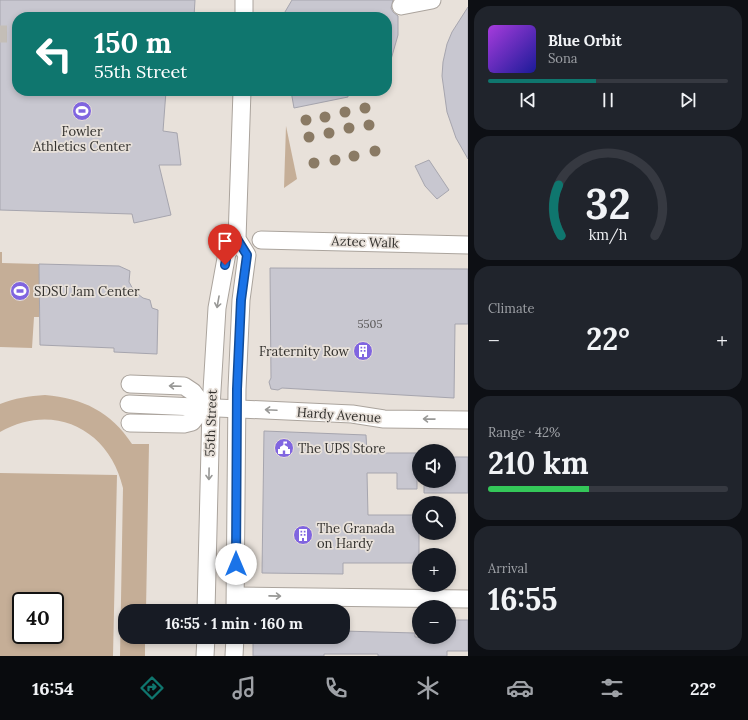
<!DOCTYPE html>
<meta charset="utf-8">
<style>
:root{--surface:#171b24;--page:#20242c;--text:#f1f3f6;--muted:#9ea1a6;--line:#363941;--accent:#0f766e}
body{margin:0;font-family:Lora,serif;background:var(--page);color:var(--text);height:100vh;display:flex;flex-direction:column;font-size:15px;white-space:nowrap}
*{box-sizing:border-box;margin:0}
p{font-size:13px;color:var(--muted)}
.icon{flex:none;width:22px;height:22px;fill:none;stroke:currentColor;stroke-width:2;stroke-linecap:round;stroke-linejoin:round}
.map{position:relative;flex:1;overflow:hidden}
.details{display:flex;flex-direction:column;gap:6px;padding:6px;background:#0d0f14;width:280px}
.details>*{flex:none}
.guide{position:absolute;left:12px;top:12px;width:380px;height:84px;border-radius:16px;box-shadow:0 2px 6px #0003;background:#0f766e;color:#fff;overflow:hidden}
.fabs{position:absolute;left:412px;top:444px;display:grid;gap:8px}
.fabs a{display:grid;place-items:center;width:44px;height:44px;border-radius:50%;background:var(--surface);box-shadow:0 2px 6px #0003;font-size:20px}
.speed{position:absolute;left:12px;top:592px;display:flex;gap:8px;font-size:20px;font-weight:700;text-align:center}
.speed>*{display:grid;place-content:center;width:52px;height:52px;border-radius:50%;background:var(--surface);box-shadow:0 2px 6px #0003;line-height:1}
.speed .limit{border:2px solid #111;border-radius:6px;background:#fff;color:#111}
.pin{position:absolute;display:grid;place-items:center;width:34px;height:34px;color:#fff;margin:-41px -17px;border-radius:50% 50% 50% 0;rotate:-45deg;box-shadow:0 0 4px #0007}
.pin .icon{rotate:45deg}
.me{position:absolute;width:44px;margin:-22px;rotate:0deg;stroke-linejoin:round;filter:drop-shadow(0 0 3px #0008)}
.turn{display:flex;align-items:center;gap:14px;height:84px;padding:0 16px;font-size:18px}
.turn .icon{width:52px;height:52px;stroke-width:2.5}
.turn b{display:block;font-size:28px;line-height:34px}
.big{font-size:30px;font-weight:700;line-height:1.1}
.details .widget{flex:1;display:flex;flex-direction:column;justify-content:center;gap:6px;min-width:0;padding:0 14px;border-radius:16px;background:var(--page)}
.details .dial{align-items:center;gap:0}
.dial svg{height:104px;overflow:visible;fill:none;stroke:var(--line);stroke-width:7;stroke-linecap:round;text-anchor:middle}
.dial text{fill:var(--text);stroke:none}
.song{display:flex;align-items:center;gap:12px}
.cover{width:48px;height:48px;border-radius:6px;background:linear-gradient(135deg,hsl(280 70% 55%),hsl(240 70% 35%))}
.played{height:4px;border-radius:2px;background:linear-gradient(90deg,var(--accent) 45%,var(--line) 45%)}
.keys{display:flex;justify-content:space-around;direction:ltr}
.heat{display:flex;justify-content:space-between;align-items:center;font-size:22px;direction:ltr}
.charge{height:6px;border-radius:3px;background:linear-gradient(90deg,#34c759 42%,var(--line) 0)}
.trip{position:absolute;left:118px;top:604px;width:232px;height:40px;border-radius:16px;background:var(--surface);box-shadow:0 2px 6px #0003;font-weight:700;line-height:40px;text-align:center}
.tabs{display:flex;height:64px;justify-content:space-around;align-items:center;background:#090b0e;color:var(--muted)}
.tabs .icon{width:28px;height:28px}
.tabs .selected{color:var(--accent)}
.tabs b{font-size:18px;color:var(--text)}
main{display:flex;flex:1;min-height:0}
.map>svg:first-child{display:block}
</style>
<main>
<div class="map">
<svg width="468" height="656" viewBox="0 0 468 656">
<rect width="100%" height="100%" fill="#e8e1da"/>
<g fill="#c5ae97" fill-rule="evenodd">
<polygon points="286,126 297,179 284,188"/>
<polygon points="0,252 2,252 2,263 39,264 39,317 34,317 32,348 0,347"/>
<path d="M45 395C83 398 111 412 132 444H149L146 611H125V637H145V656H120L123 488C110 430 54 401 0 432V404C15 398 29 396 45 395Z"/>
<path d="M0 473 117 475 113 656H0ZM21 601H55V635H21Z"/>
</g>
<g fill="#c8c7d0" stroke="#a6a5ae">
<polygon points="0,0 195,0 194,17 17,17 17,91 166,91 163,131 177,133 181,165 159,165 171,215 134,223 132,214 0,210"/>
<polygon points="292,0 393,0 391,8 393,12 398,16 398,35 390,63 387,62 387,17 282,17"/>
<polygon points="468,7 468,159 456,138 447,112 442,76 443,62 447,44 452,32"/>
<polygon points="291,91 348,91 348,97 294,108"/>
<polygon points="429,160 449,190 437,199 425,186 415,166"/>
<polygon points="39,264 119,266 130,271 129,282 134,291 143,298 150,300 152,308 158,310 157,354 114,352 114,348 40,345"/>
<polygon points="270,268 468,269 468,324 455,324 454,398 282,388 278,390 271,389 269,382 271,378"/>
<polygon points="264,431 366,435 367,453 417,453 417,489 397,489 397,473 367,473 368,515 419,515 419,563 343,563 343,574 262,573"/>
<polygon points="449,457 468,457 468,493 424,493 424,481 449,481"/>
<polygon points="449,620 468,620 468,651 447,651 447,656 378,656 378,654 324,654 324,656 253,656 253,637 343,637 343,631 415,633 415,637 449,637"/>
</g>
<g fill="none" stroke-linecap="round" stroke-linejoin="round">
<polyline stroke="#c4beb7" stroke-width="17" stroke-dasharray="17 8" stroke-linecap="butt" points="0,34 7,34"/>
<g stroke="#aba49d" stroke-width="19">
<g id="minor">
<polyline points="401,6 432,0"/>
<polyline points="244,17 244,0"/>
<polyline points="261,240 468,245"/>
<polyline points="130,384 184,386 193,392 204,407"/>
<polyline points="129,404 352,414 384,419 468,420"/>
<polyline points="130,423 184,424 192,422 204,407"/>
<polyline points="236,596 468,599"/>
<polyline points="206,611 211,407 217,308 227,253 237,239"/>
<polyline points="235,611 237,389 241,300 247,255 237,239 242,91"/>
<polyline points="205,656 206,637"/>
<polyline points="234,656 235,637"/>
</g>
</g>
<use href="#minor" stroke="#fff" stroke-width="17"/>
</g>
<g fill="#8a7a64">
<circle cx="365" cy="108" r="5.5"/>
<circle cx="345" cy="112" r="5.5"/>
<circle cx="325" cy="117" r="5.5"/>
<circle cx="306" cy="120" r="5.5"/>
<circle cx="369" cy="125" r="5.5"/>
<circle cx="349" cy="128" r="5.5"/>
<circle cx="329" cy="133" r="5.5"/>
<circle cx="309" cy="137" r="5.5"/>
<circle cx="375" cy="151" r="5.5"/>
<circle cx="354" cy="156" r="5.5"/>
<circle cx="335" cy="160" r="5.5"/>
<circle cx="314" cy="163" r="5.5"/>
</g>
<defs><path id="oneway-shaft" d="M-6 0H5M1.5-3L5.5 0L1.5 3" fill="none" stroke-width="1.6" stroke-linecap="round" stroke-linejoin="round"/></defs>
<g stroke="#989896">
<use href="#oneway-shaft" transform="translate(218 302) rotate(100)"/>
<use href="#oneway-shaft" transform="translate(175 386) rotate(-178)"/>
<use href="#oneway-shaft" transform="translate(271 410) rotate(-177)"/>
<use href="#oneway-shaft" transform="translate(429 419) rotate(-179)"/>
<use href="#oneway-shaft" transform="translate(209 474) rotate(91)"/>
<use href="#oneway-shaft" transform="translate(275 596) rotate(1)"/>
</g>
<g fill="none" stroke-linecap="round" stroke-linejoin="round">
<g stroke="#114b97" stroke-width="10">
<polyline id="route" points="225,265 227,253 237,239 247,255 241,300 237,389 236,564"/>
</g>
<use href="#route" stroke="#1a73e8" stroke-width="7"/>
</g>
<defs>
<g id="stadium-disc" transform="scale(1)"><circle r="9.5" fill="#8065e0" stroke="#e8e1da"/><path d="M0-5a6.5 5 0 1 0 0 10a6.5 5 0 1 0 0-10ZM-3.5-1.8h7v3.6h-7Z" fill="#fff"/></g>
<g id="building-disc" transform="scale(1)"><circle r="9.5" fill="#8065e0" stroke="#e8e1da"/><path d="M-4-6H4V6H1V3H-1V6H-4ZM-2.5-4.3h1.7v1.8h-1.7ZM.8-4.3h1.7v1.8H.8ZM-2.5-1h1.7V.8h-1.7ZM.8-1h1.7V.8H.8Z" fill="#fff"/></g>
<g id="civic-disc" transform="scale(1)"><circle r="9.5" fill="#8065e0" stroke="#e8e1da"/><path d="M-.6-6.5H3V-4.5H.6V-3L4-1V1h2V6H-6V1h2V-1L-.6-3ZM-1.2 2.5V6h2.4V2.5Z" fill="#fff"/></g>
</defs>
<g fill-rule="evenodd">
<use href="#stadium-disc" x="82" y="111"/>
<use href="#stadium-disc" x="20" y="291"/>
<use href="#building-disc" x="363" y="351"/>
<use href="#civic-disc" x="284" y="448"/>
<use href="#building-disc" x="303" y="535"/>
</g>
<g text-anchor="middle" dominant-baseline="central" stroke-width="3.5" stroke-linejoin="round" paint-order="stroke">
<g font-size="11" fill="#585656">
<text x="370" y="324">5505</text>
</g>
<g font-size="13" fill="#32302d" stroke="#e8e1da" text-anchor="start">
<text x="82" y="131" text-anchor="middle">Fowler<tspan x="82" dy="15">Athletics Center</tspan></text>
<text x="34" y="291">SDSU Jam Center</text>
<text x="349" y="351" text-anchor="end">Fraternity Row</text>
<text x="298" y="448">The UPS Store</text>
<text x="317" y="528">The Granada<tspan x="317" dy="15">on Hardy</tspan></text>
</g>
<g font-size="13" fill="#32302d" stroke="#e8e1da">
<text transform="translate(365 242) rotate(2)">Aztec Walk</text>
<text transform="translate(339 415) rotate(4)">Hardy Avenue</text>
<text transform="translate(211 423) rotate(-88)">55th Street</text>
</g>
</g>
</svg>
<div class="fabs">
<a><svg class="icon" aria-label="sound" viewBox="0 0 24 24"><path d="M4 9h4l5-4v14l-5-4H4zM17 9q2 3 0 6"/></svg></a>
<a><svg class="icon" aria-label="search" viewBox="0 0 24 24"><circle cx="10" cy="10" r="6"/><path d="M15 15l6 6"/></svg></a>
<a>+</a>
<a>−</a>
</div>
<div class="speed"><div class="limit">40</div></div>
<div class="pin" style="left:225px;top:265px;background:#d93025"><svg class="icon" aria-label="arrive" viewBox="0 0 24 24"><path d="M6 21V4h12l-3 4 3 4H6"/></svg></div>
<svg class="me" style="left:236px;top:564px" viewBox="-20 -20 40 40"><circle r="19" fill="#fff"/><path d="M0-13L10 11 0 6-10 11z" fill="#1a73e8"/></svg>
<div class="trip">16:55 · 1 min · 160 m</div>
<div class="guide">
<div class="turn"><svg class="icon" aria-label="left" viewBox="0 0 24 24"><path d="M17 20v-9H6M10 6l-5 5 5 5"/></svg><div><b>150 m</b>55th Street</div></div>
</div>
</div>
<section class="details">
<div class="widget">
<div class="song"><i class="cover"></i><div><b>Blue Orbit</b><p>Sona</p></div></div>
<div class="played"></div>
<div class="keys"><svg class="icon" aria-label="previous" viewBox="0 0 24 24"><path d="M18 5L8 12l10 7zM5 5v14"/></svg><svg class="icon" aria-label="pause" viewBox="0 0 24 24"><path d="M8 5v14M16 5v14"/></svg><svg class="icon" aria-label="next" viewBox="0 0 24 24"><path d="M6 5l10 7-10 7zM19 5v14"/></svg></div>
</div>
<div class="widget dial"><svg viewBox="0 0 100 80">
<path d="M14 69A42 42 0 1 1 86 69"/>
<path d="M14 69A42 42 0 0 1 12 30" stroke="#0f766e"/>
<text x="50" y="56" font-size="32" font-weight="700">32</text>
<text x="50" y="72" font-size="11">km/h</text>
</svg></div>
<div class="widget"><p>Climate</p>
<div class="heat"><a>−</a><b class="big">22°</b><a>+</a></div>
</div>
<div class="widget"><p>Range · 42%</p><b class="big">210 km</b><div class="charge"></div></div>
<div class="widget"><p>Arrival</p><b class="big">16:55</b></div>
</section>
</main>
<nav class="tabs">
<b>16:54</b>
<svg class="icon selected" aria-label="directions" viewBox="0 0 24 24"><path d="M12 3l9 9-9 9-9-9zM9 14v-3h6M13 9l2 2-2 2"/></svg>
<svg class="icon" aria-label="music" viewBox="0 0 24 24"><path d="M9 18V5l10-2v13"/><circle cx="6" cy="18" r="3"/><circle cx="16" cy="16" r="3"/></svg>
<svg class="icon" aria-label="phone" viewBox="0 0 24 24"><path d="M5 4h4l2 5-3 2q2 4 5 5l2-3 5 2v4C11 20 4 13 5 4z"/></svg>
<svg class="icon" aria-label="climate" viewBox="0 0 24 24"><path d="M12 3v18M4 7l16 10M4 17L20 7"/></svg>
<svg class="icon" aria-label="car" viewBox="0 0 24 24"><path d="M5 17H2v-5l4-1 3-4h7l3 4 3 1v5h-3M9 17h6M6 11h13"/><circle cx="7" cy="17" r="2"/><circle cx="17" cy="17" r="2"/></svg>
<svg class="icon" aria-label="filters" viewBox="0 0 24 24"><path d="M4 7h16M4 17h16"/><circle cx="9" cy="7" r="2"/><circle cx="15" cy="17" r="2"/></svg>
<b>22°</b>
</nav>
